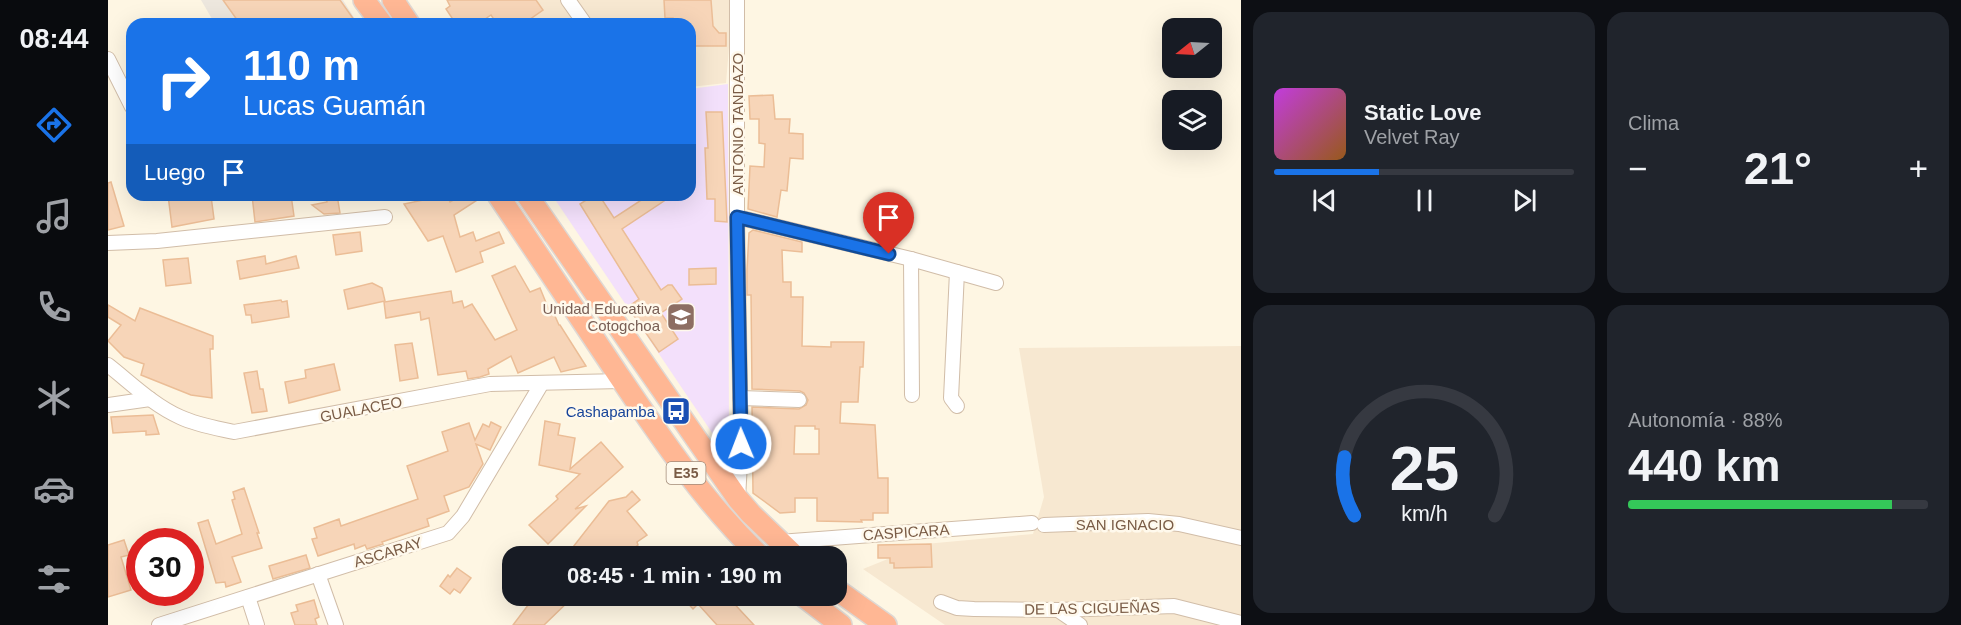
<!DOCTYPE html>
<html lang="es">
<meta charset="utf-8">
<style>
:root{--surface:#171b24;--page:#20242c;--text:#f1f3f6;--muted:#9ea1a6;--line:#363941;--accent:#1a73e8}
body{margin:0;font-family:Arial,sans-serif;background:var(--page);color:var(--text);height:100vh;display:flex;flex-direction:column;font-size:22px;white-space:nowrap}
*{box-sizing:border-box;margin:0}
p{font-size:20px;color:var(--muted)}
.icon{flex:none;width:33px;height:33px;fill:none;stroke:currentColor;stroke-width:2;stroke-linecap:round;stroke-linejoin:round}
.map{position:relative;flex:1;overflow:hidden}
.panel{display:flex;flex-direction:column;gap:12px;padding:12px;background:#0d0f14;width:720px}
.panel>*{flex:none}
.banner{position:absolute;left:18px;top:18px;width:570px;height:183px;border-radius:18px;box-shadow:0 6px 24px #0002;background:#1a73e8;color:#fff;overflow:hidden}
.needle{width:39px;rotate:252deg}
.tools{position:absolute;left:1054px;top:18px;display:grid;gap:12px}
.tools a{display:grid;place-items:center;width:60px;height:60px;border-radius:12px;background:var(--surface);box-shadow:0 6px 24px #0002;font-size:30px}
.speed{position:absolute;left:18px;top:528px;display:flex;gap:12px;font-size:30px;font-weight:700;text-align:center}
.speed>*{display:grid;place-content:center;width:78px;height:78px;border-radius:50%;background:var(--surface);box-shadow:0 6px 24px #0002;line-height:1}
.speed .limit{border:9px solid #d22;background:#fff;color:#111}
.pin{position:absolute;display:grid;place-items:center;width:51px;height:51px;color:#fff;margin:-62px -26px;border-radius:50% 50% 50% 0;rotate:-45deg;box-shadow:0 0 6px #0007}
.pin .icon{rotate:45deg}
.me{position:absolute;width:66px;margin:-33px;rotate:359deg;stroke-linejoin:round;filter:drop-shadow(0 0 4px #0008)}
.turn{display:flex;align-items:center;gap:21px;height:126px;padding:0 18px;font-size:27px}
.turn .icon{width:78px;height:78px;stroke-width:2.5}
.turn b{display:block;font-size:42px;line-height:51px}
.then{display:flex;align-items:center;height:57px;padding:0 18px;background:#0003;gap:12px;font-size:22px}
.big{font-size:45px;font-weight:700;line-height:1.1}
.panel .widget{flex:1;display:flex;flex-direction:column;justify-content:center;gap:9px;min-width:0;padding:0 21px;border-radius:18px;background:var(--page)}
.panel .dial{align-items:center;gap:0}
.dial svg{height:156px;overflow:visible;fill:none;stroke:var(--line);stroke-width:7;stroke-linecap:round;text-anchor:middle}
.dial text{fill:var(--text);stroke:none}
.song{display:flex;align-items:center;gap:18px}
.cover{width:72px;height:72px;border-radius:9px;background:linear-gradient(135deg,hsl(290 70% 55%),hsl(30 70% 35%))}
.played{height:6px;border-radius:3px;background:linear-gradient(90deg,var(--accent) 35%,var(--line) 35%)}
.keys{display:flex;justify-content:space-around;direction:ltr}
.heat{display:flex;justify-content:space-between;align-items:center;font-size:33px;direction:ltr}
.charge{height:9px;border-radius:4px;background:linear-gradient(90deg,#34c759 88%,var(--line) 0)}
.panel .tiles{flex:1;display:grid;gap:12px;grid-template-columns:repeat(2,1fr)}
.trip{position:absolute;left:394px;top:546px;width:345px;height:60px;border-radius:18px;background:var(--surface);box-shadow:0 6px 24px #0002;font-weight:700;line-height:60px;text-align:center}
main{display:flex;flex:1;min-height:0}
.dock{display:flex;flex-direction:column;width:108px;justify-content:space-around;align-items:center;background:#090b0e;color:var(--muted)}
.dock .icon{width:42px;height:42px}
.dock .selected{color:var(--accent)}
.dock b{font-size:27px;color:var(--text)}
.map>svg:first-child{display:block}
</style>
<main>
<nav class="dock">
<b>08:44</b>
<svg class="icon selected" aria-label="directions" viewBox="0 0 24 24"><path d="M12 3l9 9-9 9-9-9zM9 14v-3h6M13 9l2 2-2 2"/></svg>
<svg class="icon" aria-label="music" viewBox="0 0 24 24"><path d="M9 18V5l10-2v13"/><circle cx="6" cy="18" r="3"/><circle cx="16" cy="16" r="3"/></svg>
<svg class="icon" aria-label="phone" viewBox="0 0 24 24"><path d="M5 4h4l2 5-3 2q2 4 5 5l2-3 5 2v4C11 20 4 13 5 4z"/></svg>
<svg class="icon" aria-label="climate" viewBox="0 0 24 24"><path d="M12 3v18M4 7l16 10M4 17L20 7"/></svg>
<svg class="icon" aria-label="car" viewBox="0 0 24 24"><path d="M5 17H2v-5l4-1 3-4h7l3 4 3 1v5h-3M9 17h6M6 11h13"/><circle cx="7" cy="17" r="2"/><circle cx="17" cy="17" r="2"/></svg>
<svg class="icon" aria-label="filters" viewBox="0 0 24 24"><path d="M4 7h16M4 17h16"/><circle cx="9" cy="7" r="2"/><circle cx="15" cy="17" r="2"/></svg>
</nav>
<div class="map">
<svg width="1133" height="625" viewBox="0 0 1133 625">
<rect width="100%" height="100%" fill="#fef6e3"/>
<g fill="#f7e8d1">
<polygon points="387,0 625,0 618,83 582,87 582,24 403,24"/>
<polygon points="1133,346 1133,625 837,625 755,569 817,544 925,534 936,497 911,348"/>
</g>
<polygon fill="#ede7de" points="93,0 235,0 250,24 107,24"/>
<polygon fill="#f3e0fb" points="620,84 621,440 613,446 444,195 582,195 582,89"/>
<g fill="#f7d5b8" stroke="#ebbd96" stroke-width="1.5" fill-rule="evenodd">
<polygon points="115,0 232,0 249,24 132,24"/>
<polygon points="339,0 428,0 435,10 415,24 389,24 383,15 370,24 348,24 338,9 342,6"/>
<polygon points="556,0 603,0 605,26 611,33 618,33 618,46 582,46 582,24 565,24 565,18 557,18"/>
<polygon points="665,95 667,119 682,119 681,133 695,134 695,159 682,158 679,191 673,190 669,217 640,209 642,166 656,167 657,144 651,143 651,119 642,119 641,96"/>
<polygon points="598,112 614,112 619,222 607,221 607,199 599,199 597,148 600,148"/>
<polygon points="3,182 16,226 0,230 0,183"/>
<polygon points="60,195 81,195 82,199 103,196 106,219 64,227"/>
<polygon points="144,195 183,195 186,216 147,222"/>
<polygon points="218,195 229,195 232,213 216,214 204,205 219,202"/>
<polygon points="339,195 342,202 355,195 377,195 346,215 352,237 365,232 368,241 391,232 396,243 372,252 375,262 348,272 335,236 320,241 296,204"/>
<polygon points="486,195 491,195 506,218 541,195 565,195 514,229 553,290 560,285 564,285 574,299 553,313 570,339 551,352 520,307 531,299 472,204"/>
<path d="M645 230 694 242V252L674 250 675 282H683V297H695L694 346 723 347V342H756L755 367H752L750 402H733L732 423 767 425 770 478H780V513H765V520H753L754 522 709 521V498H687V512L672 513 645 493 644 407 691 409 698 405 700 400 696 393 692 391 644 389 643 295H639V270L641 233ZM687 426H707V429H711V454H686Z"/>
<polygon points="252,232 254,251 228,255 225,235"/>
<polygon points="157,256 158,264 188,256 191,268 132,279 129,261"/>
<polygon points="80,258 83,283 58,286 55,260"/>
<polygon points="407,266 422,292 432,288 443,315 446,314 451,325 452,325 478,366 453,372 446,357 410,373 403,356 380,369 381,374 372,377 360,379 358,371 330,375 321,318 313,320 312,312 278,318 276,302 343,291 345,303 354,301 356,308 364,304 387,340 409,330 384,276"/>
<polygon points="608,268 608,284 581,285 581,269"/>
<polygon points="264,283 274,288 277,301 240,309 236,290"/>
<polygon points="173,300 174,302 179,301 181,317 144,323 143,315 138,315 136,305"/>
<polygon points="0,305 27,321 32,308 105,336 105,349 102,349 104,398 83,395 33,375 36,364 16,357 0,341 13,325 0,317"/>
<polygon points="304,343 310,378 292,381 287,345"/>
<polygon points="226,364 232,390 181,403 177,382 198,378 197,370"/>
<polygon points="149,371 152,389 155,389 159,411 144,413 136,373"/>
<polygon points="45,415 51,434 38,435 38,431 5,433 3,417"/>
<polygon points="437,421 452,424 450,435 467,438 462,469 493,442 515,467 467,509 478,506 440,544 421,525 450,499 448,496 472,474 431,465"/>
<polygon points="383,422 393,427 382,450 368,444 375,464 361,487 336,496 341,511 319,519 321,526 274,542 275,544 259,549 257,545 247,549 246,544 210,556 204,539 209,538 206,528 231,519 233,526 310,499 299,466 340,451 334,432 361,423 367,440 375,424 381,427"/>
<polygon points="136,488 151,533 149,533 154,548 124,557 133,582 118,587 117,582 108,583 90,523 100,520 108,544 134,534 124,500 127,499 125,492"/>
<polygon points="524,491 532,500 519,511 539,535 529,542 530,545 518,554 516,552 511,556 458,556 501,501 518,497"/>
<polygon points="16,540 21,555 13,557 23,590 0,597 0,545"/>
<polygon points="823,544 824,567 786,568 786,563 782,563 782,558 770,558 770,545"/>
<polygon points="198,555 202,568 165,579 161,566"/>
<polygon points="349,568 363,578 352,593 346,589 342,594 332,586 340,575 342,577"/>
<polygon points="427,596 466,596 436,625 405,625"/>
<polygon points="573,596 619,596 646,625 609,625 590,604 585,609"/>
<polygon points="206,600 211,617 207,619 209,625 187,625 183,613 190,611 188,605"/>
</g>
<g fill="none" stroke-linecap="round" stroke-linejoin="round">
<g stroke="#d1bda8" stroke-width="16">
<g id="minor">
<polyline points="460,0 477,24"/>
<polyline points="629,0 629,217 633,444 630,499"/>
<polyline points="0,59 24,107"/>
<polyline points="629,217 803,259 888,283"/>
<polyline points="0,243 49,241 277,217"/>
<polyline points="803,259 804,395"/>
<polyline points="849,272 843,398 849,406"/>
<path d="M0 365C23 383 45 405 72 417 89 425 108 428 126 432L382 384 514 381"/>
<polyline points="632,398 691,400"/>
<polyline points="0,405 42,399"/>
<polyline points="936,525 1040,521 1071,524 1133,538"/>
<polyline points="671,542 924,523"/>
<polyline points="210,574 228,625"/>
<polyline points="140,597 149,625"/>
<polyline points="833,602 849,608 866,609 950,610 1066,606 1133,623"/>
<polyline points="950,610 972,625"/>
<polyline points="51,625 340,533 355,516 434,383"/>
</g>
</g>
<g stroke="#dfd8d3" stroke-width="24">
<g id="highway">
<polyline points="256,0 274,24"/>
<polyline points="285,0 301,24"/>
<path d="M390 195C430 254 469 314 509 373 553 438 596 502 652 556"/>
<polyline points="419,195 630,499 643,514 687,556"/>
<polyline points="729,590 778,625"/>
<polyline points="695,596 733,625"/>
</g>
</g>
<use href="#minor" stroke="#fff" stroke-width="14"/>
<use href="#highway" stroke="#ffb794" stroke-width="21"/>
</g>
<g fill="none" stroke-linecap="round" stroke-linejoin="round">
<g stroke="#114b97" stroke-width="15">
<polyline id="route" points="633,444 629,217 781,254"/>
</g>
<use href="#route" stroke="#1a73e8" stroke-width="10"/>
</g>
<defs>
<g id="school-square" transform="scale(1.5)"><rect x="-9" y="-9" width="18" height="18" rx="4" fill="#8d6e63" stroke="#fff9ec"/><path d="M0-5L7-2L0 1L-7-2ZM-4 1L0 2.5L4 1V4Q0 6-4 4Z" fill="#fff"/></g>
<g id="bus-square" transform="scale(1.5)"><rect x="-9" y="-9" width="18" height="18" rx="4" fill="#1a4fb4" stroke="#fff9ec"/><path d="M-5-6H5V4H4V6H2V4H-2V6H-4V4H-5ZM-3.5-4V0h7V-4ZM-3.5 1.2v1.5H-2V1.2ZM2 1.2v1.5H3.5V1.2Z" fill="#fff"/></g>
</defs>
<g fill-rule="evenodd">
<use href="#school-square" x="573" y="317"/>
<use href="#bus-square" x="568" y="411"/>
</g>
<g text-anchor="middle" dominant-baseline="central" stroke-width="5" stroke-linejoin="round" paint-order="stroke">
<rect fill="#fff9ec" stroke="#a28b78" stroke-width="1.5" x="558.5" y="462" width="39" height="22" rx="4.5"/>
<g font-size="14" font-weight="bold" fill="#7a5c46">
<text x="578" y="473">E35</text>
</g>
<g font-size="15" fill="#7a5c46" stroke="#fff9ec">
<text transform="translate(629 124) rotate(-90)">ANTONIO TANDAZO</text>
<text transform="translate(253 409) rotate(-11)">GUALACEO</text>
<text x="1017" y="524">SAN IGNACIO</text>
<text transform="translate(798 532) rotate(-4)">CASPICARA</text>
<text transform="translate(280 552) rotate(-17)">ASCARAY</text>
<text transform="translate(984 608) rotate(-1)">DE LAS CIGUEÑAS</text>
</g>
<g font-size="15" fill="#785e54" stroke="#fff9ec" text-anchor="end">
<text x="552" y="308">Unidad Educativa<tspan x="552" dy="17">Cotogchoa</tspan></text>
</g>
<g font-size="15" fill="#164399" stroke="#fff9ec" text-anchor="end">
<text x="547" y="411">Cashapamba</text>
</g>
</g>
</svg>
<div class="tools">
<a><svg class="needle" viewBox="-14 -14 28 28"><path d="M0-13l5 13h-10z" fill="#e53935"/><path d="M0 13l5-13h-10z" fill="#9ea1a6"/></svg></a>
<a><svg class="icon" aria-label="layers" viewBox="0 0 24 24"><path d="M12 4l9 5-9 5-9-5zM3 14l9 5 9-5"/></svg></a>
</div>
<div class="speed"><div class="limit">30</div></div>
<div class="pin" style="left:781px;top:254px;background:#d93025"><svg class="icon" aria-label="arrive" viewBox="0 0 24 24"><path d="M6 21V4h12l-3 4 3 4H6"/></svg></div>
<svg class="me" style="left:633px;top:444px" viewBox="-20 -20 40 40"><circle r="17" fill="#1a73e8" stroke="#fff" stroke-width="3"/><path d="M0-11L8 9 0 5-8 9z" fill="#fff"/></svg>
<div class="trip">08:45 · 1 min · 190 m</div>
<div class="banner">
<div class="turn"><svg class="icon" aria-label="right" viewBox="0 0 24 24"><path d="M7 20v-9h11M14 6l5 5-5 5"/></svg><div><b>110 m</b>Lucas Guamán</div></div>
<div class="then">Luego<svg class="icon" aria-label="arrive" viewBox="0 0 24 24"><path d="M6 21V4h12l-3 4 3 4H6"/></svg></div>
</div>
</div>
<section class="panel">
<div class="tiles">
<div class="widget">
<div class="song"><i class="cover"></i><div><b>Static Love</b><p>Velvet Ray</p></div></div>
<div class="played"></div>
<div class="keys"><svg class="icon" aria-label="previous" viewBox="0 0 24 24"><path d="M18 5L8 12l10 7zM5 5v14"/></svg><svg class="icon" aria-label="pause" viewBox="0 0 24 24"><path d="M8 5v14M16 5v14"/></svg><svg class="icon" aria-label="next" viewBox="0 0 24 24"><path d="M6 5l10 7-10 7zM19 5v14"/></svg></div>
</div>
<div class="widget"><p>Clima</p>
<div class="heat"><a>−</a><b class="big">21°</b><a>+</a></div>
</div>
<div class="widget dial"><svg viewBox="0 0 100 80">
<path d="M14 69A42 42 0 1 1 86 69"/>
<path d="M14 69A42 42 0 0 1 9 39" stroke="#1a73e8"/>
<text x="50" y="56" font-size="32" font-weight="700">25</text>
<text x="50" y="72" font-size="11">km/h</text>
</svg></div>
<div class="widget"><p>Autonomía · 88%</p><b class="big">440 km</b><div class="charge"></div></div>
</div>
</section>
</main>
